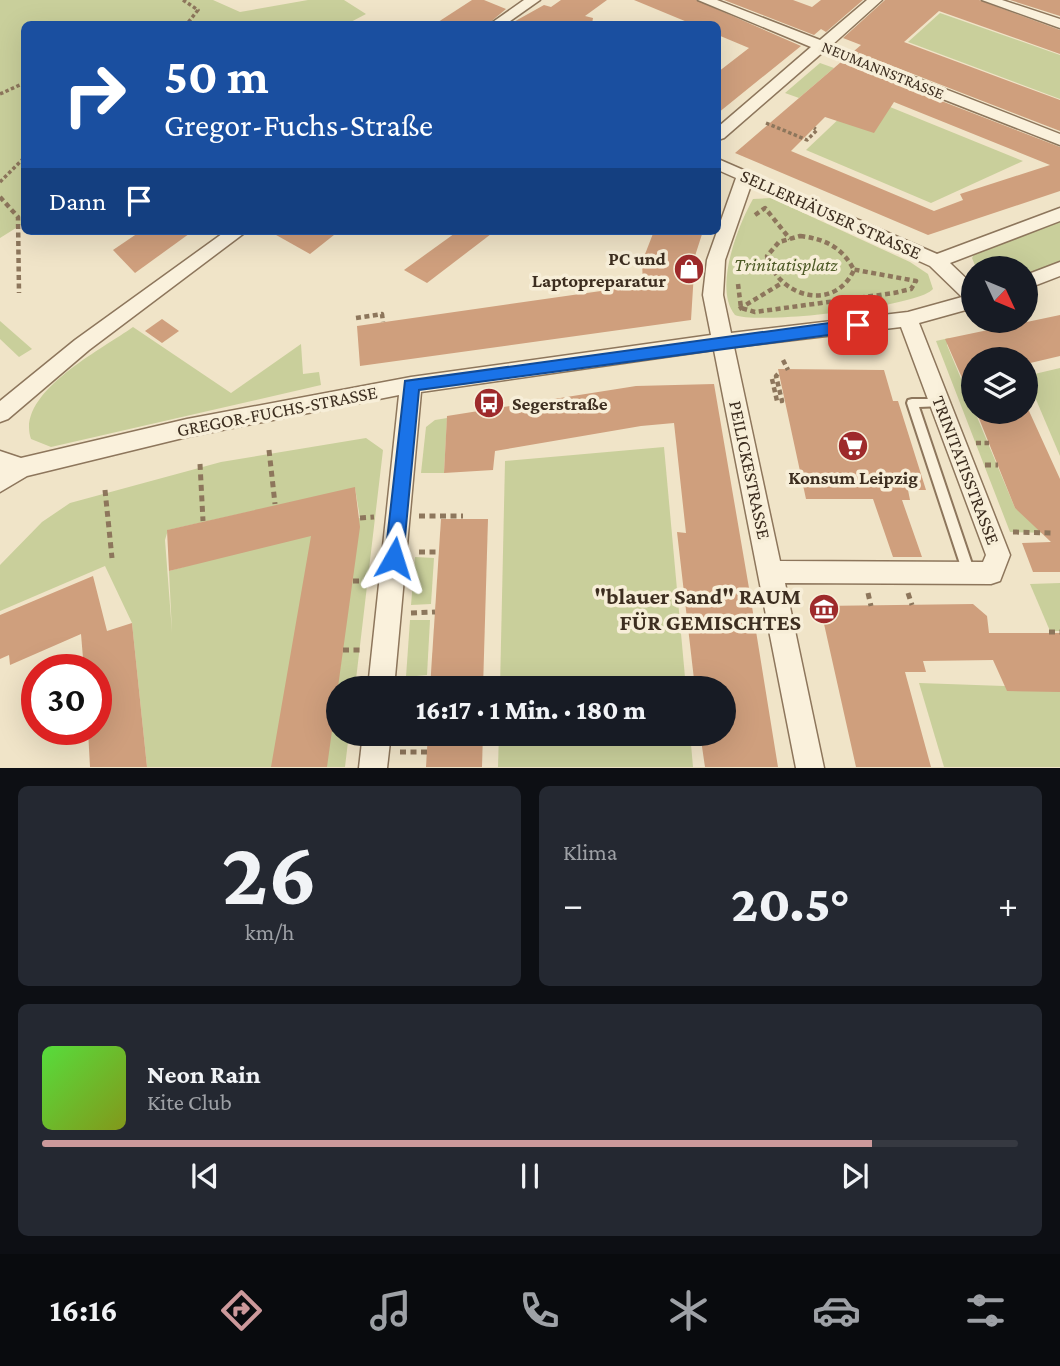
<!DOCTYPE html>
<html lang="de">
<meta charset="utf-8">
<style>
:root{--surface:#171b24;--page:#242831;--text:#f1f3f6;--muted:#9ea1a6;--line:#363941;--accent:#cc999b}
body{margin:0;font-family:"Crimson Pro",serif;background:var(--page);color:var(--text);height:100vh;display:flex;flex-direction:column;font-size:26px;white-space:nowrap}
*{box-sizing:border-box;margin:0}
p{font-size:23px;color:var(--muted)}
.icon{flex:none;width:38px;height:38px;fill:none;stroke:currentColor;stroke-width:2;stroke-linecap:round;stroke-linejoin:round}
.map{position:relative;height:768px;overflow:hidden}
.panel{display:flex;flex-direction:column;gap:18px;padding:18px;background:#0d0f14;flex:1}
.panel>*{flex:none}
.guide{position:absolute;left:21px;top:21px;width:700px;height:214px;border-radius:10px;box-shadow:0 7px 28px #0002;background:#1a4fa0;color:#fff;overflow:hidden}
.needle{width:46px;rotate:134deg}
.buttons{position:absolute;left:961px;top:256px;display:grid;gap:14px}
.buttons a{display:grid;place-items:center;width:77px;height:77px;border-radius:50%;background:var(--surface);box-shadow:0 7px 28px #0002;font-size:35px}
.speed{position:absolute;left:21px;top:654px;display:flex;gap:14px;font-size:35px;font-weight:700;text-align:center}
.speed>*{display:grid;place-content:center;width:91px;height:91px;border-radius:50%;background:var(--surface);box-shadow:0 7px 28px #0002;line-height:1}
.speed .limit{border:10px solid #d22;background:#fff;color:#111}
.pin{position:absolute;display:grid;place-items:center;width:60px;height:60px;color:#fff;margin:-30px;border-radius:14px;box-shadow:0 4px 10px #0006}
.me{position:absolute;width:77px;margin:-38px;rotate:6deg;stroke-linejoin:round;filter:drop-shadow(0 0 5px #0008)}
.turn{display:flex;align-items:center;gap:24px;height:147px;padding:0 28px;font-size:32px}
.turn .icon{width:91px;height:91px;stroke-width:2.5}
.turn b{display:block;font-size:49px;line-height:60px}
.then{display:flex;align-items:center;height:66px;padding:0 28px;background:#0003;gap:14px;font-size:26px}
.big{font-size:52px;font-weight:800;line-height:1.1}
.panel .tile{flex:1;display:flex;flex-direction:column;justify-content:center;gap:10px;min-width:0;padding:0 24px;border-radius:10px;background:var(--page)}
.panel .dial{align-items:center;gap:0}
.dial b{font-size:91px;line-height:1}
.song{display:flex;align-items:center;gap:21px}
.cover{width:84px;height:84px;border-radius:10px;background:linear-gradient(135deg,hsl(110 70% 55%),hsl(70 70% 35%))}
.played{height:7px;border-radius:4px;background:linear-gradient(90deg,var(--accent) 85%,var(--line) 85%)}
.keys{display:flex;justify-content:space-around;direction:ltr}
.heat{display:flex;justify-content:space-between;align-items:center;font-size:38px;direction:ltr}
.panel .tiles{flex:1;display:grid;gap:18px;grid-template-columns:1fr 1fr}
.tile:last-child{grid-column:span 2}
.trip{position:absolute;left:326px;top:676px;width:410px;height:70px;border-radius:35px;background:var(--surface);box-shadow:0 7px 28px #0002;font-weight:800;line-height:70px;text-align:center}
.menu{display:flex;height:112px;justify-content:space-around;align-items:center;background:#090b0e;color:var(--muted)}
.menu .icon{width:49px;height:49px}
.menu .current{color:var(--accent)}
.menu b{font-size:32px;color:var(--text)}
.map>svg:first-child{display:block}
</style>
<div class="map">
<svg width="1060" height="768" viewBox="0 0 1060 768">
<rect width="100%" height="100%" fill="#f0e4c8"/>
<g fill="#c9cf9b" fill-rule="evenodd">
<polygon points="0,0 213,0 240,12 308,0 344,0 366,14 347,24 24,24 24,223 0,238"/>
<polygon points="940,13 1060,55 1060,99 908,42"/>
<polygon points="820,63 834,68 799,98 785,93"/>
<polygon points="863,96 1023,161 931,203 806,150"/>
<path d="M771 198 910 262 928 274 933 289C918 307 758 325 735 315 713 289 738 225 753 199Z"/>
<polygon points="1060,219 1060,262 1026,275 1026,268 976,268 972,258 976,251"/>
<polygon points="0,321 32,349 19,357 0,339"/>
<path d="M133 327 231 393 301 344 303 374 319 372 321 385 51 447 31 439C15 393 101 350 133 327Z"/>
<polygon points="949,338 947,345 1015,508 1054,533 1010,532 936,341"/>
<polygon points="1060,368 1060,456 1026,376"/>
<polygon points="447,418 444,473 421,473 426,427 435,420"/>
<path d="M366 438 383 450 355 688H338V733H349L345 767H147L132 623 105 566 0 611V565L42 522 70 503 221 462ZM355 488 360 518 169 571 172 632 165 540 168 530Z"/>
<polygon points="664,447 686,688 500,688 505,461"/>
<polygon points="415,557 434,558 431,604 411,605"/>
<polygon points="1060,583 1060,631 1050,631 1030,584"/>
<polygon points="410,620 430,620 427,675 406,677"/>
<polygon points="919,683 1060,688 1060,767 944,767"/>
<polygon points="499,733 690,733 693,767 498,767"/>
</g>
<g fill="#cf9f7d" fill-rule="evenodd">
<polygon points="472,0 484,0 506,9 488,24 435,24"/>
<polygon points="561,0 607,0 585,16 593,18 592,24 510,24 544,5 551,7"/>
<polygon points="634,0 696,0 801,46 718,113 718,72 749,48 718,35 718,24 692,24"/>
<polygon points="724,0 793,0 812,7 821,0 863,0 826,32 821,29 814,35"/>
<polygon points="885,0 979,0 1060,30 1060,54 939,11 904,42 1060,100 1060,131 854,51 861,45 843,38"/>
<polygon points="1010,0 1060,0 1060,16"/>
<path d="M841 62 1060 147V191L928 235 735 153ZM894 102 1050 165 960 194 963 200 934 211 791 151 825 117 874 133Z"/>
<polygon points="141,231 193,231 135,273 113,250"/>
<polygon points="269,231 339,231 310,254"/>
<polygon points="458,231 495,231 427,283 404,270"/>
<polygon points="654,231 703,231 695,256 691,320 360,366 357,326 643,285 642,262"/>
<polygon points="1060,315 1060,356 1026,364 1026,359 973,359 973,403 945,339"/>
<polygon points="162,319 179,331 162,343 145,331"/>
<polygon points="778,369 884,370 893,401 898,401 926,490 908,490 910,500 902,500 922,557 893,557 873,499 806,499"/>
<polygon points="714,384 749,588 778,767 705,767 700,733 723,733 723,688 695,688 677,532 686,533 674,423 641,426 495,451 493,470 444,473 447,416 636,386"/>
<polygon points="976,411 1029,411 1060,479 1060,572 1033,572 1022,543 1051,542 1015,508"/>
<polygon points="355,487 360,527 327,767 271,767 311,536 169,571 167,530"/>
<polygon points="441,519 488,519 483,688 430,688"/>
<polygon points="93,576 107,631 132,623 147,767 90,767 88,730 96,730 96,670 84,670 81,634 10,665 9,655 0,659 0,615"/>
<polygon points="973,604 987,616 989,633 1060,633 1060,692 1007,691 993,660 923,661 926,672 905,672 931,767 856,767 820,606"/>
<polygon points="428,733 483,733 482,767 426,767"/>
</g>
<g fill="none" stroke-linecap="round" stroke-linejoin="round">
<g stroke="#8d765c" stroke-width="4">
<polygon id="service" points="912,399 939,399 943,400 944,403 943,406 919,407 975,573 973,577 969,579 965,577 963,573 907,403 908,400"/>
</g>
<g stroke="#8d765c" stroke-width="3">
<g id="minor">
<polygon points="524,0 540,0 506,24 490,24"/>
<polygon points="698,0 717,0 820,40 867,0 882,0 832,45 1060,134 1060,145 823,52 724,138 718,140 718,127 811,47"/>
<polygon points="982,0 1002,0 1060,19 1060,28"/>
<path d="M718 159 937 254 1060 208V221L950 263 973 285V308L919 323 1010 555 1000 581 991 584 785 583 824 768H796L714 350 421 392 394 688H368L399 395 187 437 27 476 0 492V451L21 458 187 419 411 377 711 335 703 295 707 260 736 178 718 170ZM751 185 930 266 962 297 908 312 731 333 723 295 725 260ZM901 327 986 555 983 562 780 561 734 347Z"/>
<polygon points="226,231 247,231 89,350 8,419 0,422 0,401 75,340"/>
<polygon points="1060,262 1060,276 1026,289 1026,275"/>
<polygon points="363,733 391,733 387,768 359,768"/>
</g>
</g>
<g stroke="#8d765c" stroke-width="3.5" stroke-dasharray="3.5 2.5" stroke-linecap="butt">
<polyline points="183,0 198,10 187,24"/>
<polyline points="0,94 24,83"/>
<polyline points="766,123 807,140 817,130 814,128"/>
<polyline points="0,182 24,158"/>
</g>
<g stroke="#8d765c" stroke-width="4.5" stroke-dasharray="5 3.5" stroke-linecap="butt">
<polyline points="0,197 18,217 19,293"/>
<polyline points="755,215 765,208 790,239"/>
<path d="M800 236C825 239 842 247 854 270 834 313 778 297 767 256L779 242Z"/>
<polyline points="738,284 741,308 755,312 894,293 911,289 916,281 851,269"/>
<polyline points="739,309 782,283"/>
<polyline points="356,318 382,314 383,322"/>
<polyline points="783,360 788,370"/>
<polyline points="772,379 777,401 782,401 776,376 779,373"/>
<polyline points="976,443 989,443"/>
</g>
<g stroke="#8d765c" stroke-width="5" stroke-dasharray="6 4.5" stroke-linecap="butt">
<polyline points="269,450 275,504"/>
<polyline points="200,464 203,521"/>
<polyline points="985,465 998,465"/>
<polyline points="105,490 112,558"/>
<polyline points="419,516 463,516"/>
<polyline points="360,518 374,517"/>
<polyline points="1013,532 1054,533"/>
<polyline points="419,552 439,552"/>
<polyline points="353,581 369,581"/>
<polyline points="868,593 871,606"/>
<polyline points="908,593 912,605"/>
<polyline points="411,613 435,612"/>
<polyline points="1049,632 1060,632"/>
<polyline points="343,650 361,650"/>
<polyline points="403,684 430,683"/>
<polyline points="332,729 338,729"/>
<polyline points="400,752 427,752"/>
</g>
<use href="#service" fill="#faf1dc" fill-rule="evenodd"/>
<use href="#minor" fill="#faf1dc" fill-rule="evenodd"/>
</g>
<polygon fill="#1a73e8" stroke="#114b97" stroke-width="2" points="858,319 866,325 858,331 419,390 403,558 400,564 394,566 387,564 385,558 405,381"/>
<defs>
<g id="shop-disc" transform="scale(1.575)"><circle r="9.5" fill="#9e2a2b" stroke="#f7eed8"/><path d="M-5-2.5h2.3a2.7 3.5 0 0 1 5.4 0H5L5.5 6h-11ZM-1.5-2.5h3a1.5 2.3 0 0 0-3 0Z" fill="#fff"/></g>
<g id="bus-disc" transform="scale(1.575)"><circle r="9.5" fill="#9e2a2b" stroke="#f7eed8"/><path d="M-5-6H5V4H4V6H2V4H-2V6H-4V4H-5ZM-3.5-4V0h7V-4ZM-3.5 1.2v1.5H-2V1.2ZM2 1.2v1.5H3.5V1.2Z" fill="#fff"/></g>
<g id="supermarket-disc" transform="scale(1.575)"><circle r="9.5" fill="#9e2a2b" stroke="#f7eed8"/><path d="M-6-5.5h2.5l.6 2H6L4.5 2H-2.5L-4.4-4H-6ZM-1.5 3.2a1.3 1.3 0 1 0 .1 0ZM3 3.2a1.3 1.3 0 1 0 .1 0Z" fill="#fff"/></g>
<g id="museum-disc" transform="scale(1.575)"><circle r="9.5" fill="#9e2a2b" stroke="#f7eed8"/><path d="M0-6L6-3V-2H-6V-3ZM-5-1h2V3h-2ZM-1-1h2V3h-2ZM3-1h2V3H3ZM-6 4H6V6H-6Z" fill="#fff"/></g>
</defs>
<g fill-rule="evenodd">
<use href="#shop-disc" x="689" y="269"/>
<use href="#bus-disc" x="489" y="403"/>
<use href="#supermarket-disc" x="853" y="446"/>
<use href="#museum-disc" x="824" y="609"/>
</g>
<g text-anchor="middle" dominant-baseline="central" stroke-width="7" stroke-linejoin="round" paint-order="stroke">
<g font-size="16" fill="#3d2e20" stroke="#f7eed8">
<text transform="translate(883 70) rotate(22)">NEUMANNSTRASSE</text>
</g>
<g font-size="19" fill="#3d2e20" stroke="#f7eed8">
<text transform="translate(831 214) rotate(24)">SELLERHÄUSER STRASSE</text>
<text transform="translate(277 411) rotate(-11)">GREGOR-FUCHS-STRASSE</text>
<text transform="translate(750 470) rotate(78)">PEILICKESTRASSE</text>
<text transform="translate(966 470) rotate(69)">TRINITATISSTRASSE</text>
</g>
<g font-size="19" font-weight="bold" fill="#3d2e20" stroke="#f7eed8" text-anchor="end">
<text x="666" y="258">PC und<tspan x="666" dy="22">Laptopreparatur</tspan></text>
<text x="512" y="403" text-anchor="start">Segerstraße</text>
<text x="853" y="477" text-anchor="middle">Konsum Leipzig</text>
</g>
<g font-size="19" font-style="italic" fill="#4d5a26" stroke="#f7eed8">
<text x="786" y="264">Trinitatisplatz</text>
</g>
<g font-size="23" font-weight="bold" fill="#3d2e20" stroke="#f7eed8" text-anchor="end">
<text x="801" y="596">"blauer Sand" RAUM<tspan x="801" dy="26">FÜR GEMISCHTES</tspan></text>
</g>
</g>
</svg>
<div class="buttons">
<a><svg class="needle" viewBox="-14 -14 28 28"><path d="M0-13l5 13h-10z" fill="#e53935"/><path d="M0 13l5-13h-10z" fill="#9ea1a6"/></svg></a>
<a><svg class="icon" aria-label="layers" viewBox="0 0 24 24"><path d="M12 4l9 5-9 5-9-5zM3 14l9 5 9-5"/></svg></a>
</div>
<div class="speed"><div class="limit">30</div></div>
<div class="pin" style="left:858px;top:325px;background:#d93025"><svg class="icon" aria-label="arrive" viewBox="0 0 24 24"><path d="M6 21V4h12l-3 4 3 4H6"/></svg></div>
<svg class="me" style="left:394px;top:558px" viewBox="-20 -20 40 40"><path d="M0-17L14 15 0 8-14 15z" fill="#1a73e8" stroke="#fff" stroke-width="4"/></svg>
<div class="trip">16:17 · 1 Min. · 180 m</div>
<div class="guide">
<div class="turn"><svg class="icon" aria-label="right" viewBox="0 0 24 24"><path d="M7 20v-9h11M14 6l5 5-5 5"/></svg><div><b>50 m</b>Gregor-Fuchs-Straße</div></div>
<div class="then">Dann<svg class="icon" aria-label="arrive" viewBox="0 0 24 24"><path d="M6 21V4h12l-3 4 3 4H6"/></svg></div>
</div>
</div>
<section class="panel">
<div class="tiles">
<div class="tile dial"><b>26</b><p>km/h</p></div>
<div class="tile"><p>Klima</p>
<div class="heat"><a>−</a><b class="big">20.5°</b><a>+</a></div>
</div>
<div class="tile">
<div class="song"><i class="cover"></i><div><b>Neon Rain</b><p>Kite Club</p></div></div>
<div class="played"></div>
<div class="keys"><svg class="icon" aria-label="previous" viewBox="0 0 24 24"><path d="M18 5L8 12l10 7zM5 5v14"/></svg><svg class="icon" aria-label="pause" viewBox="0 0 24 24"><path d="M8 5v14M16 5v14"/></svg><svg class="icon" aria-label="next" viewBox="0 0 24 24"><path d="M6 5l10 7-10 7zM19 5v14"/></svg></div>
</div>
</div>
</section>
<nav class="menu">
<b>16:16</b>
<svg class="icon current" aria-label="directions" viewBox="0 0 24 24"><path d="M12 3l9 9-9 9-9-9zM9 14v-3h6M13 9l2 2-2 2"/></svg>
<svg class="icon" aria-label="music" viewBox="0 0 24 24"><path d="M9 18V5l10-2v13"/><circle cx="6" cy="18" r="3"/><circle cx="16" cy="16" r="3"/></svg>
<svg class="icon" aria-label="phone" viewBox="0 0 24 24"><path d="M5 4h4l2 5-3 2q2 4 5 5l2-3 5 2v4C11 20 4 13 5 4z"/></svg>
<svg class="icon" aria-label="climate" viewBox="0 0 24 24"><path d="M12 3v18M4 7l16 10M4 17L20 7"/></svg>
<svg class="icon" aria-label="car" viewBox="0 0 24 24"><path d="M5 17H2v-5l4-1 3-4h7l3 4 3 1v5h-3M9 17h6M6 11h13"/><circle cx="7" cy="17" r="2"/><circle cx="17" cy="17" r="2"/></svg>
<svg class="icon" aria-label="filters" viewBox="0 0 24 24"><path d="M4 7h16M4 17h16"/><circle cx="9" cy="7" r="2"/><circle cx="15" cy="17" r="2"/></svg>
</nav>
